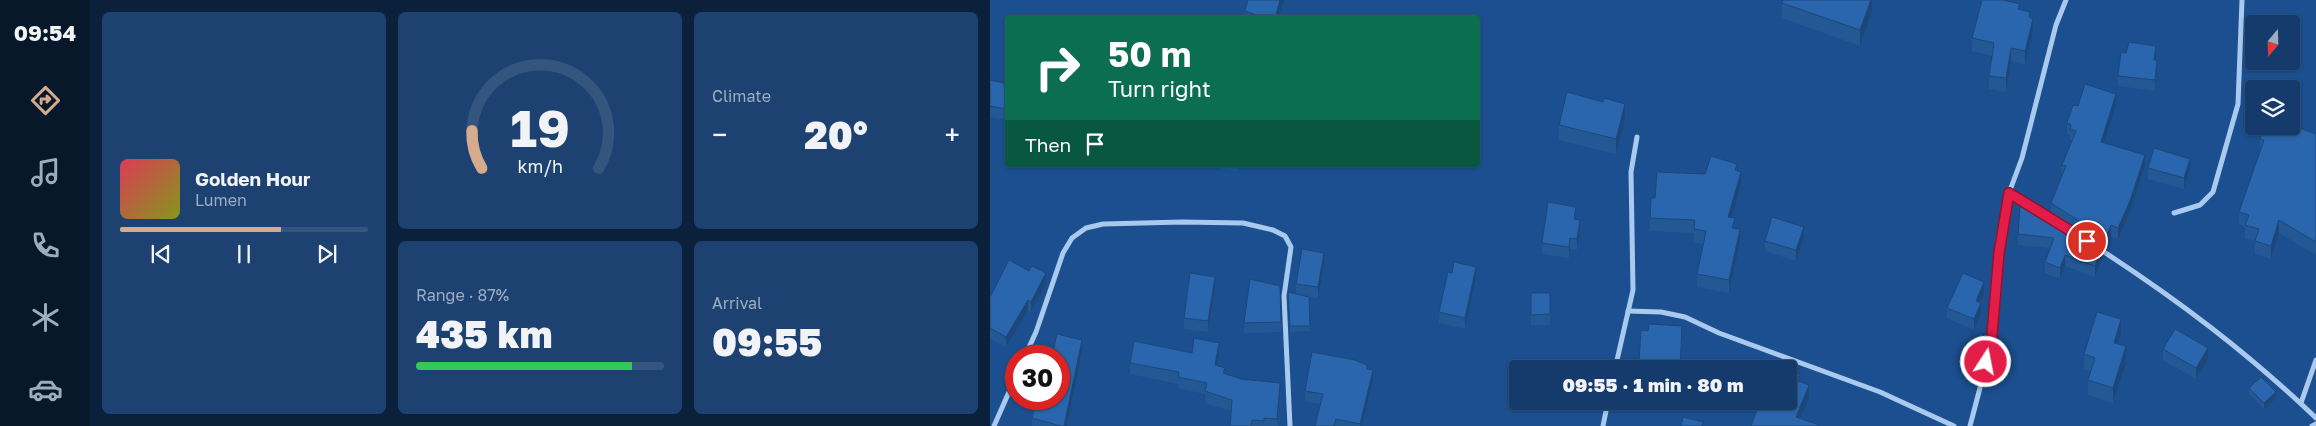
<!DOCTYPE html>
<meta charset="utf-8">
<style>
:root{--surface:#143b6b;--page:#1d4271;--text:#f1f3f6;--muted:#9dadc1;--line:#33557e;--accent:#d6ab8b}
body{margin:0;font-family:"Golos Text",sans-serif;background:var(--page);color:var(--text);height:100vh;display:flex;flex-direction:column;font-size:19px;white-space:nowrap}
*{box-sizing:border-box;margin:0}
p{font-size:16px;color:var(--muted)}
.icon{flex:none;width:28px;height:28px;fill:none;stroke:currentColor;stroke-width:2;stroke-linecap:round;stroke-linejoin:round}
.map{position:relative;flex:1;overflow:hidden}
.details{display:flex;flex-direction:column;gap:12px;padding:12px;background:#0b203b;width:900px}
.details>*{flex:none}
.banner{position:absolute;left:15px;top:15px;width:475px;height:152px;border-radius:5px;box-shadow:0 1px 4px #0004,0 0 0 1px var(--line);background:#0b6e4f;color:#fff;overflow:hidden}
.needle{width:32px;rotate:199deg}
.buttons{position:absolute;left:1255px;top:15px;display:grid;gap:10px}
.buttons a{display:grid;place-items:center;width:55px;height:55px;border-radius:5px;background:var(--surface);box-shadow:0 1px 4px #0004,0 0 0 1px var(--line);font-size:25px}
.speed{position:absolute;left:15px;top:345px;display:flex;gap:10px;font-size:25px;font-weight:700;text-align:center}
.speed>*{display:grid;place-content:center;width:65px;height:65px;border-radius:50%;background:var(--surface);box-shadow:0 1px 4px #0004,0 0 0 1px var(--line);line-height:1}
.speed .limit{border:8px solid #d22;background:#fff;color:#111}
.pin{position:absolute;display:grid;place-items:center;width:42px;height:42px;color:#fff;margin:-21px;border:2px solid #fff;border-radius:50%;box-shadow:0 1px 5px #0007}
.me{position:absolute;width:55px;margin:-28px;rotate:11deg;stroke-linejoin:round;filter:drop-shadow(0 0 4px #0008)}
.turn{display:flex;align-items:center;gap:18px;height:105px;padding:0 20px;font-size:22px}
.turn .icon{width:65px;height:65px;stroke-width:2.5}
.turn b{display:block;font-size:35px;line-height:42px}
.then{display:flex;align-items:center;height:48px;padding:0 20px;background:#0003;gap:10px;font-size:19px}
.big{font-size:38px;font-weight:800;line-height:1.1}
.details .card{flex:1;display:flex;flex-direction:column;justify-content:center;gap:8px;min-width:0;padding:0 18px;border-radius:8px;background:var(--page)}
.details .dial{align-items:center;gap:0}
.dial svg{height:130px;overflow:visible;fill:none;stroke:var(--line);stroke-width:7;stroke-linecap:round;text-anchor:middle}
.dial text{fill:var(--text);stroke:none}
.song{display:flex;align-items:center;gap:15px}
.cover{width:60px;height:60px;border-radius:8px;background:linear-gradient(135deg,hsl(350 70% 55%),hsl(70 70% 35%))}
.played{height:5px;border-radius:2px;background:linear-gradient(90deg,var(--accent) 65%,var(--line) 65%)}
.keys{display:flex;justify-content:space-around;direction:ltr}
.heat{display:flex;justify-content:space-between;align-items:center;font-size:28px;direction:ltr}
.charge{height:8px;border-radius:4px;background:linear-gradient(90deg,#34c759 87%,var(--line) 0)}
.details .tiles{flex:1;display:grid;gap:12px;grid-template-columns:repeat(3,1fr)}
.card:first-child{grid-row:span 2}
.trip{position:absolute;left:519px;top:360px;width:288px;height:50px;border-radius:5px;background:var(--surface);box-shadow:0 1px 4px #0004,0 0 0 1px var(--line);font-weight:800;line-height:50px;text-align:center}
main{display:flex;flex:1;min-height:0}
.dock{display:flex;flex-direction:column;width:90px;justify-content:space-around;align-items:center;background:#08182b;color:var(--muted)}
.dock .icon{width:35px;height:35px}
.dock .selected{color:var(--accent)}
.dock b{font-size:22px;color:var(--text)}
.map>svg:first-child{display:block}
</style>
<main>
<nav class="dock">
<b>09:54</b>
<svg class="icon selected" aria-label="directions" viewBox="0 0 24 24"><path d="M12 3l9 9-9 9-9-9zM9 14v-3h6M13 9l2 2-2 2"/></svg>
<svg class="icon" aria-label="music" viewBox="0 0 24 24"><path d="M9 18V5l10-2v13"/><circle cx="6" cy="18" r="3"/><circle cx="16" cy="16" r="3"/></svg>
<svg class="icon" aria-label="phone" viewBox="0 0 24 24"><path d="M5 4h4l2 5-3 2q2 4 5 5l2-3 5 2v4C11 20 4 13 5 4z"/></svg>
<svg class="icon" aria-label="climate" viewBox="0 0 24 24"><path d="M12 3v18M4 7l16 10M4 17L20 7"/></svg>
<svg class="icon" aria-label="car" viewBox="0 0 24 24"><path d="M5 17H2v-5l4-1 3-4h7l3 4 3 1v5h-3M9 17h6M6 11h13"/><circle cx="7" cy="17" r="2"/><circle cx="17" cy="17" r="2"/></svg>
</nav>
<section class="details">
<div class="tiles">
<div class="card">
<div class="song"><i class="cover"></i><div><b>Golden Hour</b><p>Lumen</p></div></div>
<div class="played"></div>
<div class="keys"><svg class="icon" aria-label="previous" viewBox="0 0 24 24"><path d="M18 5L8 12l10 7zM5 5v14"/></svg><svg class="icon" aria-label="pause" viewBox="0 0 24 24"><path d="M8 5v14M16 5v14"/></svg><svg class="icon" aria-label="next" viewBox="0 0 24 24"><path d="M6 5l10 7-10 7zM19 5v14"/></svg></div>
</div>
<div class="card dial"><svg viewBox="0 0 100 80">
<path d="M14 69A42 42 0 1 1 86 69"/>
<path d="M14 69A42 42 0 0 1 8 46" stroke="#d6ab8b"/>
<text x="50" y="56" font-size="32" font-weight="700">19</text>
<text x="50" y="72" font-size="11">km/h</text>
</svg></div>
<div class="card"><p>Climate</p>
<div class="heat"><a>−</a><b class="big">20°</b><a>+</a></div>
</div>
<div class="card"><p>Range · 87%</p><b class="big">435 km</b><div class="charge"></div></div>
<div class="card"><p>Arrival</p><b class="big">09:55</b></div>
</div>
</section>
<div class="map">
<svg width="1326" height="426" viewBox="0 0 1326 426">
<rect width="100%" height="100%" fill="#1b4f8f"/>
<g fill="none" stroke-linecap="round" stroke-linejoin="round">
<g stroke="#a9c9ee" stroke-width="5">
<polyline points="1019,193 1050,212"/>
<polyline points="1184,213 1210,205 1223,192 1248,104 1252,0"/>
<path d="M1108 248C1188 300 1257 352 1326 418"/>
<polyline points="638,311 671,312 695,317 729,333 890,392 964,426"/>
<polyline points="35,356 46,332 73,253 82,238 96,228 113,224 192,222 253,223 283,230 295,236 301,247 294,296 300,426"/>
<polyline points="625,369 643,290 641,172 647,137"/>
<polyline points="1311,403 1326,360"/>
<polyline points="4,426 26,376"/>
<polyline points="613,426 618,401"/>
<polyline points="980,426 1001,346 1009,253 1019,193 1032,158 1066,25 1076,0"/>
<polyline points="1322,426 1326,424"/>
</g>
</g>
<g fill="#245895">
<polygon points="882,0 882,11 870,46 792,18 792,3"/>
<polygon points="988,0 1013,0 1030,10 1040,18 1043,32 1035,65 1021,61 1016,92 999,89 999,76 1002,56 982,51 982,38 992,1"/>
<polygon points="255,11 288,18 255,18"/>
<polygon points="1306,53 1301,69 1294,67 1293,71 1269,63 1269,61 1301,61"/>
<polygon points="1166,57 1165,60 1167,71 1165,91 1128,86 1128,76"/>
<polygon points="0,80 18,84 17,120 0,117"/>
<polygon points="1126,105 1114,143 1155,166 1140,212 1128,239 1121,236 1116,249 1112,247 1112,257 1105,277 1075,266 1070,279 1055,273 1055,262 1060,248 1028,245 1028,234 1061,214 1061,203 1072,176 1072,165 1082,140 1080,140 1080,135 1077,134 1077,123 1088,106"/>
<polygon points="635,119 626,154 569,140 569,125"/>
<polygon points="1326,134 1326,255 1289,233 1281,259 1265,254 1265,241 1255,238 1255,227 1249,224 1249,212 1270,151 1270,139"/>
<polygon points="228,165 256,165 256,167 248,166 248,171 231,169 231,165"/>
<polygon points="1158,168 1200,169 1194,189 1158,179"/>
<polygon points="747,171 751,185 741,218 750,242 739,293 707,287 707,274 713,244 704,242 704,233 660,231 660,218 665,198 715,174"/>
<polygon points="586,219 590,231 587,250 580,249 579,258 552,254 552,243"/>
<polygon points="814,238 806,261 775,251 775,241"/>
<polygon points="334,264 328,298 311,295 319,297 320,331 300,332 298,292 306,294 306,284"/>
<polygon points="486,278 475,329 449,323 449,312"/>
<polygon points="56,283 41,312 38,310 16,347 0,338 0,297"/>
<polygon points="225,288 218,332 194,329 194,318"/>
<rect x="541" y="293" width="19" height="32"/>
<polygon points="994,293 990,303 991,314 984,330 957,318 957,308"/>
<polygon points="291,322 291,332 254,333 254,323"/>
<polygon points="658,331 692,337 690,369 649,369 649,362"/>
<polygon points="1131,334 1128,344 1136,362 1123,403 1098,395 1098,380 1100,371 1094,369 1094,354"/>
<polygon points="1173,349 1218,359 1206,379 1173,360"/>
<polygon points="92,351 77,426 42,426 42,418"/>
<polygon points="202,353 229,354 227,366 235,374 290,394 288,426 240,426 241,411 215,403 215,394 188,388 188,384 140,374 140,363"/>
<polygon points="377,369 383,380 372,426 325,426 330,404 315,401 315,391"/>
<polygon points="1259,388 1286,398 1274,409 1259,394"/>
<polygon points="581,401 610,401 609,407"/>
</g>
<g fill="#1d4779">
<polygon points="290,0 294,0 288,18 285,18"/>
<polygon points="881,0 882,0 882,11 870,46 870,30"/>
<polygon points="1043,19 1043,32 1035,65 1035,51"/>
<polygon points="1306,42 1306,53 1301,69 1301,57"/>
<polygon points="1166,46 1166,57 1164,71 1164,60"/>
<polygon points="1021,48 1021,61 1016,92 1016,78"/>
<polygon points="1167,60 1167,71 1165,91 1165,80"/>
<polygon points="1293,61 1294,61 1293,71"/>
<polygon points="1126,94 1126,105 1111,153 1111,142"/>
<polygon points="635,104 635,119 626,154 626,139"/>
<polygon points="1155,155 1155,166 1140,212 1128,239 1128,228"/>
<polygon points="1200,159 1200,169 1194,189 1194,178"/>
<polygon points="751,172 751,185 738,230 738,217"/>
<polygon points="590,220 590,231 587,250 587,239"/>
<polygon points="1289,220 1289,233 1281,259 1281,246"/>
<polygon points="1121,225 1121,236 1116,249 1116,238"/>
<polygon points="814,227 814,238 806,261 806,250"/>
<polygon points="750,229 750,242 739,293 739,280"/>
<polygon points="580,238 580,249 579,258 579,247"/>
<polygon points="1112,246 1112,257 1105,277 1105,266"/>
<polygon points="334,253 334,264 328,298 328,287"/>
<polygon points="1075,255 1075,266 1070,279 1070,268"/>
<polygon points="486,267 486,278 475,329 475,318"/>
<polygon points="56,273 56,283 41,312 41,302"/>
<polygon points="225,277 225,288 218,332 218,321"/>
<polygon points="994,282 994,293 986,312 986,301"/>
<polygon points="38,300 38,310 16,347 16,337"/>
<polygon points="991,303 991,314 984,330 984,319"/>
<polygon points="1131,319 1131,334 1124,358 1124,343"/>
<polygon points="92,340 92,351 77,426 74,426"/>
<polygon points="229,343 229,354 225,377 225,365"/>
<polygon points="1136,346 1136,362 1123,403 1123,388"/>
<polygon points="1218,348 1218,359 1206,379 1206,368"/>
<polygon points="383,370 383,380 372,426 370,426"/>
<polygon points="290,383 290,394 287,426 287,419"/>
<polygon points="819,385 819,398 807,426 806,417"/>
<polygon points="1286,392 1286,398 1274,409 1274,403"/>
</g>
<g fill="#2a66ad" stroke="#1d4779">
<polygon points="258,0 290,0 285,18 275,18 255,11"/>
<polygon points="793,0 881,0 870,30 792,3"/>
<polygon points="992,0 1013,0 1030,4 1028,9 1040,12 1039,17 1043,19 1035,51 1021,48 1016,78 999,76 1004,43 982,38"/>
<polygon points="1301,41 1306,42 1301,57"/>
<polygon points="1139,42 1166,46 1164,60 1167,60 1165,80 1128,76 1131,52 1136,53"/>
<polygon points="0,80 18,84 17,109 0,106"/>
<polygon points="1095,84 1126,94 1111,142 1155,155 1140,201 1128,228 1121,225 1116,238 1061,203 1076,166 1072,165 1086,131 1080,129 1081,125 1077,123 1083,105 1088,106"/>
<polygon points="577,92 613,102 614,98 635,104 626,139 569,125"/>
<polygon points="1301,125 1326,134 1326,242 1289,220 1281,246 1265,241 1269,229 1255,225 1259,215 1249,212 1274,140 1270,139 1274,126 1301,126"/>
<polygon points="1164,148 1200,159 1194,178 1158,168"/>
<polygon points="721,156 747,164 745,170 751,172 738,217 745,218 742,228 750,229 739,280 707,274 716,231 704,229 705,220 660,218 661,198 665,198 667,172 715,174"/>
<polygon points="558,202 586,207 584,219 590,220 587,239 580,238 579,247 552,243"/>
<polygon points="1030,207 1054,210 1112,246 1105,266 1075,255 1070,268 1055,262 1064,238 1028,234"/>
<polygon points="782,217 814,227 806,250 775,241"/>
<polygon points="312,249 334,253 328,287 306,284"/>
<polygon points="19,260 39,271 42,266 56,273 41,302 38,300 16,337 0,328 0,297"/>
<polygon points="464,262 486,267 475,318 449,312 458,272 462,273"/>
<polygon points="200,273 225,277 218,321 194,318"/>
<polygon points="973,273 994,282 986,301 991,303 984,319 957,308"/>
<polygon points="260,279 290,286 291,322 254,323"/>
<polygon points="298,292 319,297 320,326 300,326"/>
<polygon points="541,293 560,293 560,314 541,315"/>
<polygon points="1107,312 1131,319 1124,343 1136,346 1123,388 1098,380 1105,358 1094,354"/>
<polygon points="659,324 692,326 690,369 652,369 653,362 649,362 651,330 658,331"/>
<polygon points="1185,329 1218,348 1206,368 1173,349"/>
<polygon points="67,334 92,340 74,426 71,426 42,418 47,399 69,399 69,356 62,356"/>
<polygon points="204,338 229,343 225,365 235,368 233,373 251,379 290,383 287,419 274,418 274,421 262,420 261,426 240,426 242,400 215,391 217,383 188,377 189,372 140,363 144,341 202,353"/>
<polygon points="322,352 365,360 377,365 377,369 383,370 370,424 346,419 344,426 325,426 333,394 315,391"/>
<polygon points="784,363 810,374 808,381 819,385 806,417 829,425 829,426 761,426 770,401 798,401 798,369 782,369"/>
<polygon points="1271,377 1286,392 1274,403 1259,388"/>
<polygon points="693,417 713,422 712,426 691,426"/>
</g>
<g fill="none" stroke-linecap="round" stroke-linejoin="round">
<g stroke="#92132f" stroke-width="12">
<polyline id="route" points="996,362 1001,346 1009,253 1019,193 1097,241"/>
</g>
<use href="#route" stroke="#e11d48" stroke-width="9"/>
</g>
</svg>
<div class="buttons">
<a><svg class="needle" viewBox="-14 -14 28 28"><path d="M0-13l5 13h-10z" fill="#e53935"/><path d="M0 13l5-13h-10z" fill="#9dadc1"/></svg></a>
<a><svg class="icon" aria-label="layers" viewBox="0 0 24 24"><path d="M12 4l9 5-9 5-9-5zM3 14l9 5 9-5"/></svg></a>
</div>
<div class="speed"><div class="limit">30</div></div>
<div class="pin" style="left:1097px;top:241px;background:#d93025"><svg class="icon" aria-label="arrive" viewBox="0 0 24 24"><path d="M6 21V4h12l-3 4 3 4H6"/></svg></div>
<svg class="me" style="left:996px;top:362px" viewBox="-20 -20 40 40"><circle r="17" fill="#e11d48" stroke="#fff" stroke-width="3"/><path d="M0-11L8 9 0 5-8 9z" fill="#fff"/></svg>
<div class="trip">09:55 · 1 min · 80 m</div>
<div class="banner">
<div class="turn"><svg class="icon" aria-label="right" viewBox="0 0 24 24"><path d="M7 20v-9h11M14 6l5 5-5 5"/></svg><div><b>50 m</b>Turn right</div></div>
<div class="then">Then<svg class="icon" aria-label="arrive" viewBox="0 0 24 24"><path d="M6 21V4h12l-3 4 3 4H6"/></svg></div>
</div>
</div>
</main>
